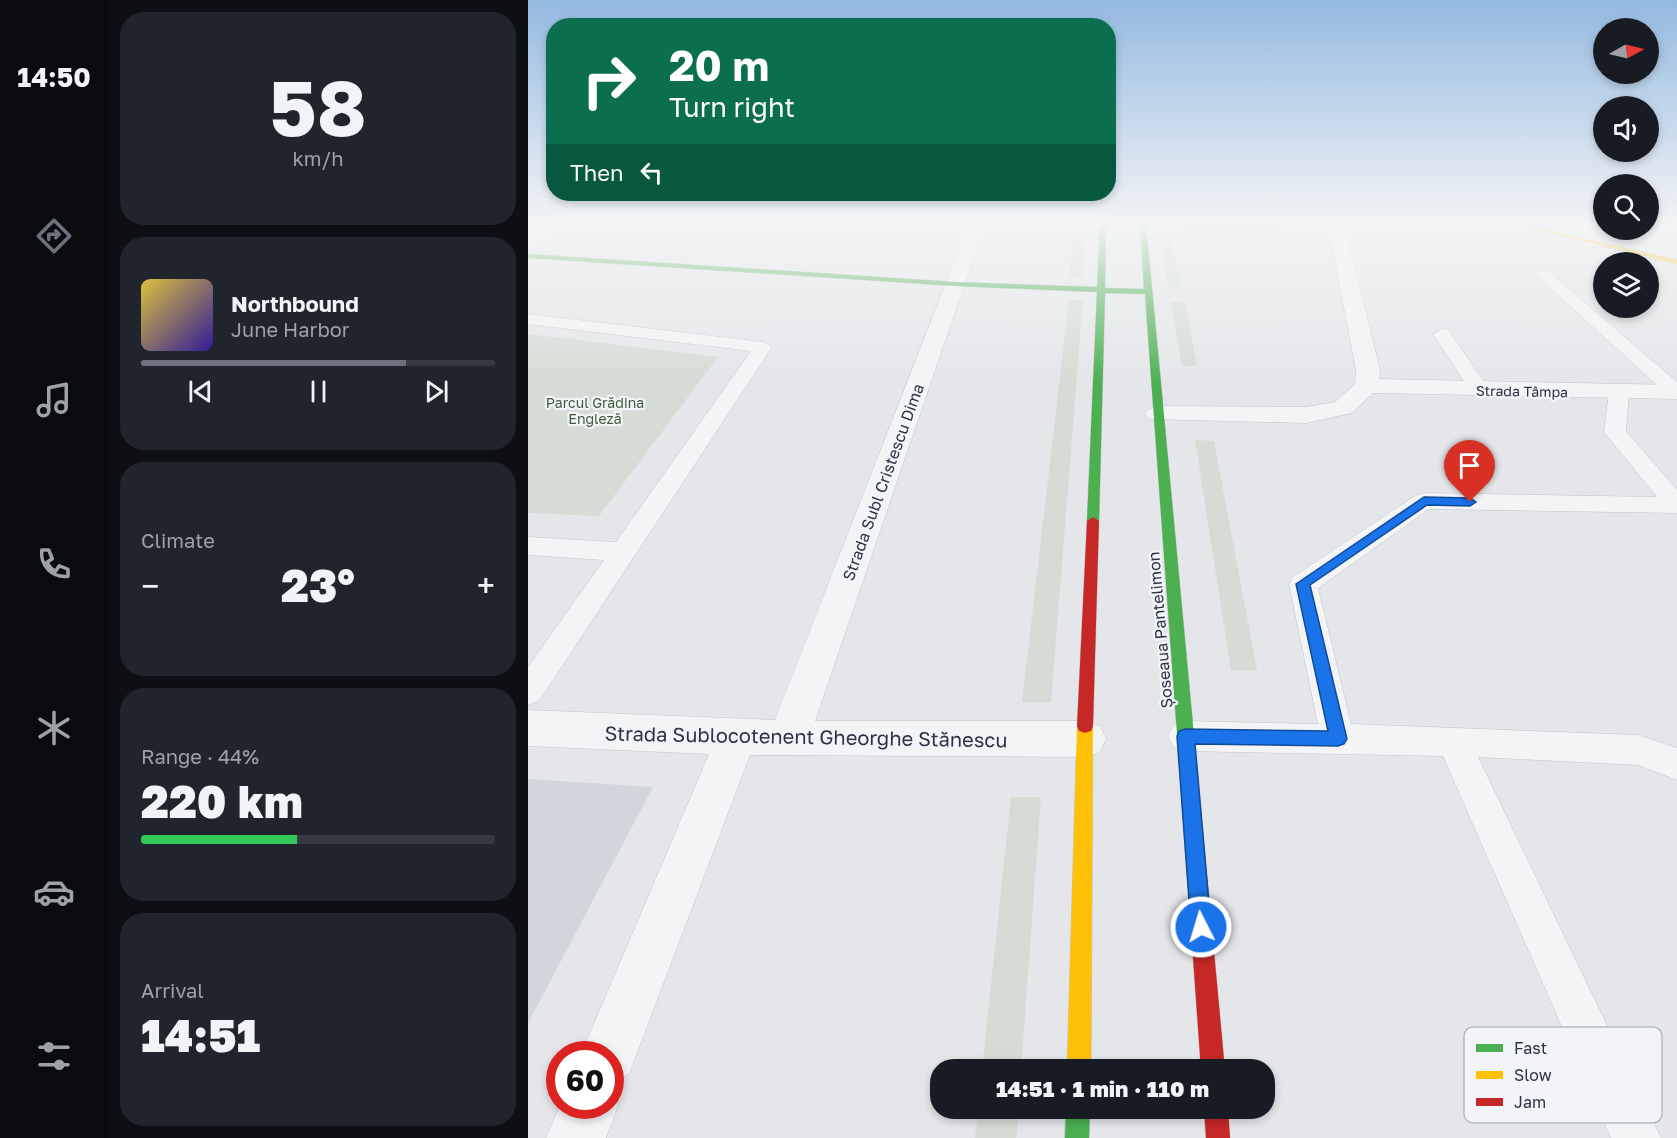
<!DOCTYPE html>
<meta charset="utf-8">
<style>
:root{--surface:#171b24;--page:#20242c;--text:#f1f3f6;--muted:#9ea1a6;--line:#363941;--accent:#6c717d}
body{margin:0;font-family:"Golos Text",sans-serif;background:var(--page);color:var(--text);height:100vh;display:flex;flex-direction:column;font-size:22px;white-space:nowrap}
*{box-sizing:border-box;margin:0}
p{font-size:20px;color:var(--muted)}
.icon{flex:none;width:33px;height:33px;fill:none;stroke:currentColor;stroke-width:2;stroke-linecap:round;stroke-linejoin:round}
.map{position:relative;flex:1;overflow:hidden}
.panel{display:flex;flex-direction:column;gap:12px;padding:12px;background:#0d0f14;width:420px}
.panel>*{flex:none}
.top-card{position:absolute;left:18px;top:18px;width:570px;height:183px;border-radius:24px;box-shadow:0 3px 9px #0003;background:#0b6e4f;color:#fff;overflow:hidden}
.needle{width:39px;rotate:82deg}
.tools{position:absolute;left:1065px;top:18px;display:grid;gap:12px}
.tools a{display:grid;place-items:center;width:66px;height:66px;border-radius:50%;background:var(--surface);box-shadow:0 3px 9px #0003;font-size:30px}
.speed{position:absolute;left:18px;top:1041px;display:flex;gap:12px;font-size:30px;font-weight:700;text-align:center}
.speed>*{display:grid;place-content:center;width:78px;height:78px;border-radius:50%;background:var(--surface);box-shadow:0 3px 9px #0003;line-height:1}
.speed .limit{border:9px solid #d22;background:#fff;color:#111}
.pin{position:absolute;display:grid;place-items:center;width:51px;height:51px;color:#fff;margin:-62px -26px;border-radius:50% 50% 50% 0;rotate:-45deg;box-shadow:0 0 6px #0007}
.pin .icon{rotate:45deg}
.me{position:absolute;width:66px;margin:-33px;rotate:355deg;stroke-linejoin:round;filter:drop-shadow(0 0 4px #0008)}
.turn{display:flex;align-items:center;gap:21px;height:126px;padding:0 24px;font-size:27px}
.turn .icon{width:78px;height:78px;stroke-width:2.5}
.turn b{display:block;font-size:42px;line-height:51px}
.then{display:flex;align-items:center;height:57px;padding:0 24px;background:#0003;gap:12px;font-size:22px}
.big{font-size:45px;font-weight:800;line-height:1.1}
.panel .widget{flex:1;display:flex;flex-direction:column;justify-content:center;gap:9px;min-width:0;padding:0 21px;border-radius:24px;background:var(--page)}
.panel .dial{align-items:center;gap:0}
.dial b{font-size:78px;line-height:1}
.song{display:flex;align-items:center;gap:18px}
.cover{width:72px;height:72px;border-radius:9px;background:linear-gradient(135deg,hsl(50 70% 55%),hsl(250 70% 35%))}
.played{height:6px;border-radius:3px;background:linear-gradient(90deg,var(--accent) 75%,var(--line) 75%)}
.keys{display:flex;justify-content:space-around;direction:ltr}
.heat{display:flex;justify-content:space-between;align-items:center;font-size:33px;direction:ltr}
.charge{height:9px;border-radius:4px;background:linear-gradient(90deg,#34c759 44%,var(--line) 0)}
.trip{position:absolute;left:402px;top:1059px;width:345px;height:60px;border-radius:24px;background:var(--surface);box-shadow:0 3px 9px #0003;font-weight:800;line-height:60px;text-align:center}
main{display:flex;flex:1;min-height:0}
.dock{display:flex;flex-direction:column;width:108px;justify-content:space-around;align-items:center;background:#090b0e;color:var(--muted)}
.dock .icon{width:42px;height:42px}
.dock .active{color:var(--accent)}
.dock b{font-size:27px;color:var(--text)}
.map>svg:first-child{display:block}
</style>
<main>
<nav class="dock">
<b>14:50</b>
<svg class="icon active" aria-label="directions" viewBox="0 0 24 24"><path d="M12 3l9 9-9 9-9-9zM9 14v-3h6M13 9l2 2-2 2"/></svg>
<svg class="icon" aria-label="music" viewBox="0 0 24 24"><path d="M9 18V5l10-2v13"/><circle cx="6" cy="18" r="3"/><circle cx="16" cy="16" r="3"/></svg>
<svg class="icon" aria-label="phone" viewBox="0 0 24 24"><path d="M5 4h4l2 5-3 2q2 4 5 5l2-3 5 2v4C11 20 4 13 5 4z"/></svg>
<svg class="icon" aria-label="climate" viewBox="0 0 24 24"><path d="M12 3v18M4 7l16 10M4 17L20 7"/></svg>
<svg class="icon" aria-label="car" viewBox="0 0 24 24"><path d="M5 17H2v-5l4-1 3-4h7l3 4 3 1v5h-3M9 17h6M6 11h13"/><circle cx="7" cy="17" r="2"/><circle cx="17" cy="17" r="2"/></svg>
<svg class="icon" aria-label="filters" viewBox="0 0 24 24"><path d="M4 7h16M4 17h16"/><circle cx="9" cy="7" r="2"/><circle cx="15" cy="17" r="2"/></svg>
</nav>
<section class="panel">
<div class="widget dial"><b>58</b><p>km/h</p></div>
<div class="widget">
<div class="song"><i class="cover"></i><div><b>Northbound</b><p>June Harbor</p></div></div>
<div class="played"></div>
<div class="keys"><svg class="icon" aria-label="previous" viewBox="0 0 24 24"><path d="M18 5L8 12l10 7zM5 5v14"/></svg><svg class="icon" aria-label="pause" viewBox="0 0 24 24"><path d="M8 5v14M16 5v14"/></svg><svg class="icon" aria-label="next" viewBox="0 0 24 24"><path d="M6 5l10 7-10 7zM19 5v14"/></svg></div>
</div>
<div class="widget"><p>Climate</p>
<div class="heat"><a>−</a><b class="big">23°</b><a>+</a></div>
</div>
<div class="widget"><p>Range · 44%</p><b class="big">220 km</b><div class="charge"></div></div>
<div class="widget"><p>Arrival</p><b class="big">14:51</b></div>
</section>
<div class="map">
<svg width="1149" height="1138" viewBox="0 0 1149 1138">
<rect width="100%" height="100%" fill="#e5e6e9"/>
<polygon fill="#d3d5dc" points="0,779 125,787 0,1023"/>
<g fill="#d4dcd5">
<polygon points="546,224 557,224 554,278 541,278"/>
<polygon points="651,224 757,224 764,238 653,238"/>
<polygon points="633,242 644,242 653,288 640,288"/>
<polygon points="541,300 555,300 523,702 494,702"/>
<polygon points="643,302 657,302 669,366 654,366"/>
<polygon points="0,334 190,357 71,516 0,513"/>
<polygon points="667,440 686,441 729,670 703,670"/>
<polygon points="483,797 513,797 493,1069 454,1069"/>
<polygon points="450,1109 491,1109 488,1138 447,1138"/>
</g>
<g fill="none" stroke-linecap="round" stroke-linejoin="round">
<g stroke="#c3c4c7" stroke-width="1">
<g id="lane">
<path d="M405 224H453L455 226C446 233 414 231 405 224Z"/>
<polygon points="1015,269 1020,271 1149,382 1149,398 1141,396 1010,277 1007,274 1010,271"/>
<polygon points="0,314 235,342 244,347 11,701 0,705 0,667 76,560 0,555 0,537 88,542 223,351 0,324"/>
<polygon points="914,329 920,330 962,390 959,394 945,394 942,390 905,334"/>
<polygon points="1091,386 1098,388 1101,392 1098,431 1149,490 1149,513 901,509 790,588 823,724 1110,735 1149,748 1149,780 1110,765 950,757 1133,1138 1083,1138 915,756 657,751 645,746 640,736 645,726 657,721 790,724 761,584 765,577 887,496 896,493 1129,497 1076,432 1081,392 1084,388"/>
</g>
</g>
<g stroke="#c3c4c7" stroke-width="1">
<g id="street">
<polygon points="23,224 43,224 0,250 0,238"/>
<polygon points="441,224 457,224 287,721 557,721 572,726 578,739 572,752 557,757 222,755 101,1074 82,1082 82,1054 53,1054 181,754 0,746 0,710 247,720"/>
<polygon points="800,224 816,224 852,370 851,379 1149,385 1149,399 845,393 824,413 778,423 621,419 617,414 621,409 630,406 778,407 807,402 827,384 828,370"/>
<polygon points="1042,224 1059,224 1074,243 1071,247 1059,247"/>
<polygon points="82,1087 90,1106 78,1138 18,1138 32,1105 82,1106"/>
</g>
</g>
<g stroke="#c3c4c7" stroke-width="1">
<g id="fast">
<polygon points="572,224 578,224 577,288 616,289 612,224 618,224 671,789 668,795 662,797 656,795 653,789 617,294 577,293 571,521 565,525 559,521 569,292 427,286 0,258 0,254 427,282 569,287"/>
<polygon points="538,1108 562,1108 561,1138 537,1138"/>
</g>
</g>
<g stroke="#c3c4c7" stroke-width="1">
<g id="slow">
<polygon points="983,224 995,224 1149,260 1149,264"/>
<polygon points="557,719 563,721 565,726 563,1070 539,1070 549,726 551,721"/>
</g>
</g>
<g stroke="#c3c4c7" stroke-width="1">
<g id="jam">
<polygon points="565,517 571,521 565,726 563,731 557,733 551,731 549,726 559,521"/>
<polygon points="662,781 668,783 671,789 697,1070 673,1070 653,789 656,783"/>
<polygon points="676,1108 700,1108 702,1138 678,1138"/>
</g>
</g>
<use href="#lane" fill="#f3f4f6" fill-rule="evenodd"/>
<use href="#street" fill="#f3f4f6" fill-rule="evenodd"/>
<use href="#fast" fill="#4caf50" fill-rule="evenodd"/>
<use href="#slow" fill="#ffc107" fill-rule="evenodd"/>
<use href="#jam" fill="#c62828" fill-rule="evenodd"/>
</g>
<linearGradient id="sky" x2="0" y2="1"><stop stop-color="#93b9e0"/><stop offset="0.58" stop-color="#f3f4f5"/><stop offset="1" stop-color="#f3f4f5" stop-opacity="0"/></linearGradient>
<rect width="1149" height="384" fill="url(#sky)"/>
<polygon fill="#1a73e8" stroke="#114b97" stroke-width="1.5" points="896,497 942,498 948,502 942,506 899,505 782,585 819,739 816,744 810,746 667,744 683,927 680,934 673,937 666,934 663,927 649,736 651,731 657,729 800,731 768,584"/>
<g text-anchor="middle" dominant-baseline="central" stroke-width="4.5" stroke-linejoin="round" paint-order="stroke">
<g font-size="14" fill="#2b3243" stroke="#f2f4f8">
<text transform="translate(994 391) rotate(1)">Strada Tâmpa</text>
</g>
<g font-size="14" fill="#3d5e38" stroke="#f2f4f8">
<text x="67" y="402">Parcul Grădina<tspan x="67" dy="16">Engleză</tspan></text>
</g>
<g font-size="16" fill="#2b3243" stroke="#f2f4f8">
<text transform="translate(355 482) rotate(-70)">Strada Subl Cristescu Dima</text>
<text transform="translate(632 630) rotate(-95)">Șoseaua Pantelimon</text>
</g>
<g font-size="20" fill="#2b3243" stroke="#f2f4f8">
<text transform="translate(278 736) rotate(1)">Strada Sublocotenent Gheorghe Stănescu</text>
</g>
</g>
<rect x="936" y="1027" width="198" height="96" rx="9" fill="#f2f4f8" stroke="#b6bac2" stroke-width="1.5"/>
<rect x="948" y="1044" width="27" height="8" fill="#4caf50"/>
<rect x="948" y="1071" width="27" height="8" fill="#ffc107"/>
<rect x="948" y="1098" width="27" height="8" fill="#c62828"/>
<g font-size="16" fill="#2b3243">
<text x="986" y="1054">Fast</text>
<text x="986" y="1081">Slow</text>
<text x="986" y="1108">Jam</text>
</g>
</svg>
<div class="tools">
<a><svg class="needle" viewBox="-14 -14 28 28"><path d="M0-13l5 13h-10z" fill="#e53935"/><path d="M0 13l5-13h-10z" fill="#9ea1a6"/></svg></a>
<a><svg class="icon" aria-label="sound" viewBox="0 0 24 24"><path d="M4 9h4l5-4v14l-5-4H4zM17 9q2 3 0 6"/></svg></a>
<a><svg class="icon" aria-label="search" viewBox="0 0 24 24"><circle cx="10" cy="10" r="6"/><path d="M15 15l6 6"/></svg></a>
<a><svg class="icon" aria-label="layers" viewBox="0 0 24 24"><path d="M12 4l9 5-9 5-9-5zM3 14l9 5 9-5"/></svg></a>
</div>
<div class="speed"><div class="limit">60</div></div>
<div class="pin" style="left:942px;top:502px;background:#d93025"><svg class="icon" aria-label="arrive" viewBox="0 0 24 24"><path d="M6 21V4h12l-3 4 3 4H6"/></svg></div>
<svg class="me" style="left:673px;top:927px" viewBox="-20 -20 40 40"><circle r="17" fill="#1a73e8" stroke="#fff" stroke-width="3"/><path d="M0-11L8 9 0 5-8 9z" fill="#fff"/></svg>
<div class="trip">14:51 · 1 min · 110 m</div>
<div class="top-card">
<div class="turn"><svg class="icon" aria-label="right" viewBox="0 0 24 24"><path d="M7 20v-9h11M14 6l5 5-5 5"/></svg><div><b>20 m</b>Turn right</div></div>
<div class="then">Then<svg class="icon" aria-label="left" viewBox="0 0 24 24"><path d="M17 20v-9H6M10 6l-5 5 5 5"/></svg></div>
</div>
</div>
</main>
